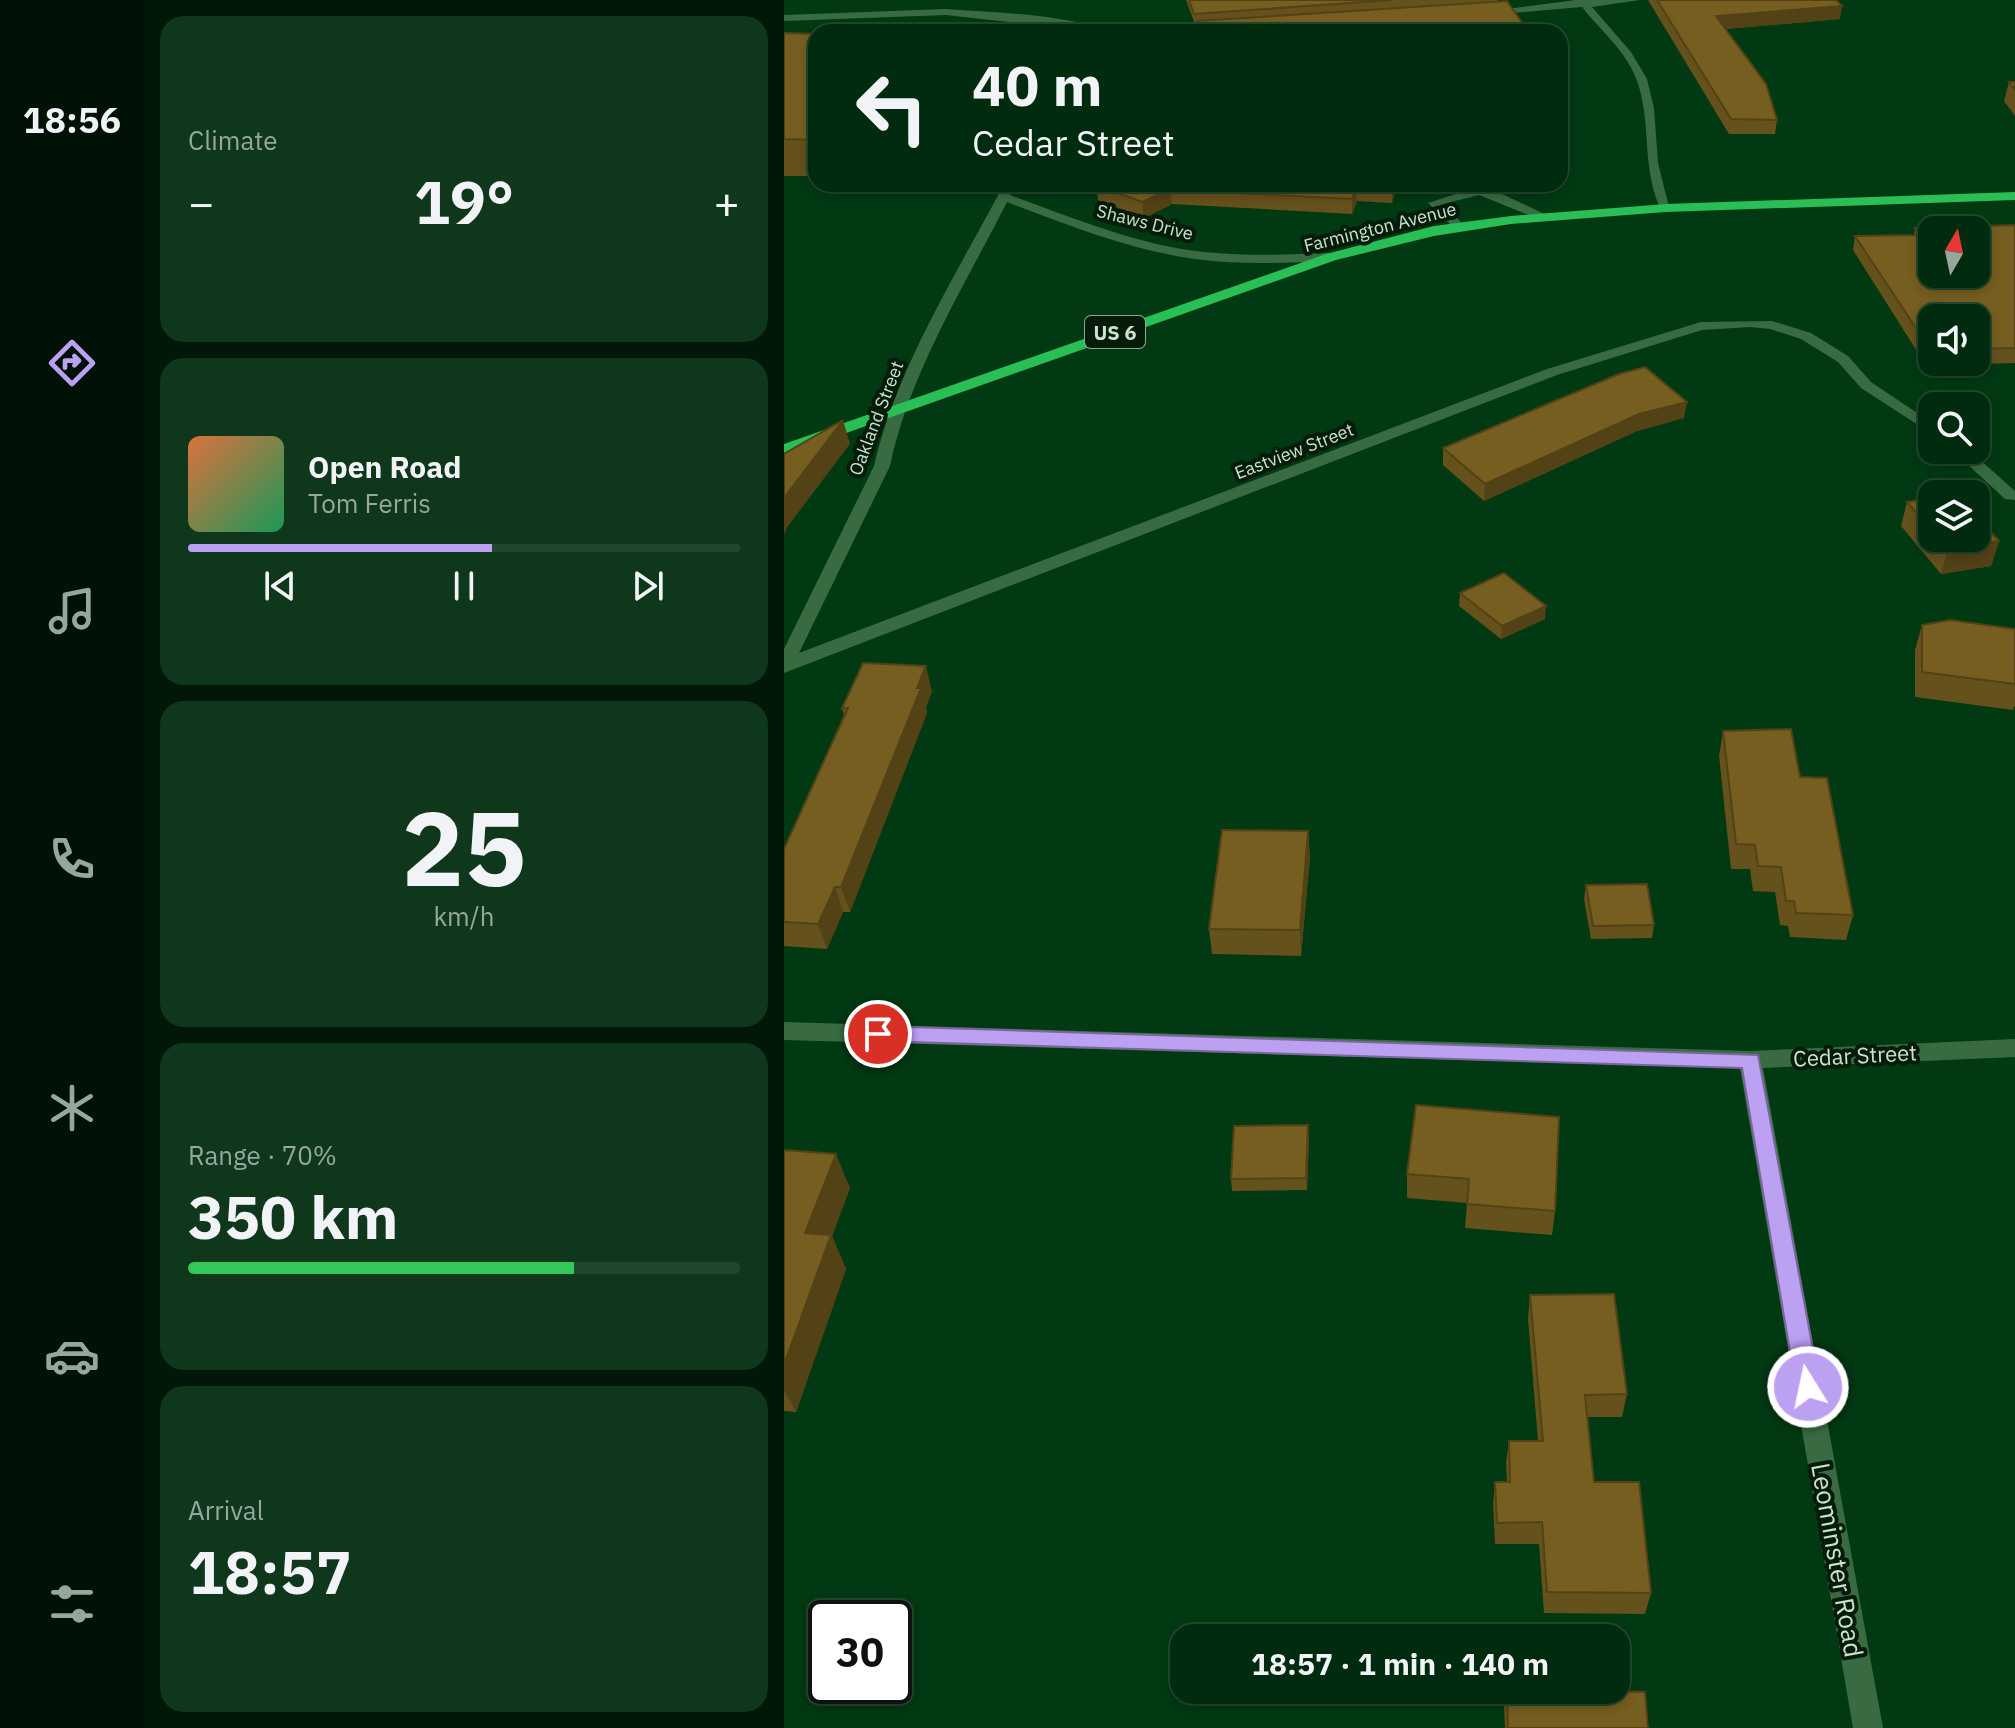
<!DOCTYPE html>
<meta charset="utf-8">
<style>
:root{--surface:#012b0e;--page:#0f371c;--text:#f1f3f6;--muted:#96a79e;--line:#23472e;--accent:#bca0f2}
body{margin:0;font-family:"IBM Plex Sans",sans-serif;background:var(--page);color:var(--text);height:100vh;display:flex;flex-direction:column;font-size:30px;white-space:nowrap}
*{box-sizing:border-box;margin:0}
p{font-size:26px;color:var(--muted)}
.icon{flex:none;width:44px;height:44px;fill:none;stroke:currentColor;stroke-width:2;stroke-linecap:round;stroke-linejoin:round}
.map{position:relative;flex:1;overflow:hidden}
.panel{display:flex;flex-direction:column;gap:16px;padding:16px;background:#011808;width:640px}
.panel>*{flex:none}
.banner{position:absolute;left:24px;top:24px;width:760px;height:168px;border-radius:24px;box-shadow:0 4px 12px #0003,0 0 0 2px var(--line);background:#012b0e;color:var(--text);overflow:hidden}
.needle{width:52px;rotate:9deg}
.buttons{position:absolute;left:1134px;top:216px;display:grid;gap:16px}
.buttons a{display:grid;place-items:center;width:72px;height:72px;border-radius:16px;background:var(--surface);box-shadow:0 4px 12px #0003,0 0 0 2px var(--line);font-size:40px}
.speed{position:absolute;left:24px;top:1600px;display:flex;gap:16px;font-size:40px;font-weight:700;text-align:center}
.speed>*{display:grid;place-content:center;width:104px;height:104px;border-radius:50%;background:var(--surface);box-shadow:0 4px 12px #0003,0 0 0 2px var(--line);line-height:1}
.speed .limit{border:4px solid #111;border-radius:12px;background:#fff;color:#111}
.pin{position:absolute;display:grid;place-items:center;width:68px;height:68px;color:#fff;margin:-34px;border:4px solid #fff;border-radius:50%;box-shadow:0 2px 8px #0007}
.me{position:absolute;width:88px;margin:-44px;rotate:350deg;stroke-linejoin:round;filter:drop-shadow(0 0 6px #0008)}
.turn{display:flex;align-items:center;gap:28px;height:168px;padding:0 32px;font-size:36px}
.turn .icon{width:104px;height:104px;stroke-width:2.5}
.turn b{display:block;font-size:56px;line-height:68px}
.big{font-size:60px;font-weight:700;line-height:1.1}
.panel .tile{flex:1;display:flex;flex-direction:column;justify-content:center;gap:12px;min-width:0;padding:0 28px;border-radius:24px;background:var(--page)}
.panel .dial{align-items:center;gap:0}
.dial b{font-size:104px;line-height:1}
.song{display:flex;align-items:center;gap:24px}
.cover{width:96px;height:96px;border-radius:12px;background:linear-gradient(135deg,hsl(20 70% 55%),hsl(150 70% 35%))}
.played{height:8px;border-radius:4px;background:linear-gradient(90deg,var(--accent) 55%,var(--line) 55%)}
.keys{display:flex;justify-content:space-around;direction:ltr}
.heat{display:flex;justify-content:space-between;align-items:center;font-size:44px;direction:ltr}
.charge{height:12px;border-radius:6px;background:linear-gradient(90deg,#34c759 70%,var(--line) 0)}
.trip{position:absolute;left:386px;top:1624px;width:460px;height:80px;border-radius:24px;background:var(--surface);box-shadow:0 4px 12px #0003,0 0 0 2px var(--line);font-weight:700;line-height:80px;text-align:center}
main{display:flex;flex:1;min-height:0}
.menu{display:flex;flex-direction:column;width:144px;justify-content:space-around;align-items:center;background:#001106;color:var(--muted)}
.menu .icon{width:56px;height:56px}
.menu .current{color:var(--accent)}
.menu b{font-size:36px;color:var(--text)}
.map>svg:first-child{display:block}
</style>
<main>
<nav class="menu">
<b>18:56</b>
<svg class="icon current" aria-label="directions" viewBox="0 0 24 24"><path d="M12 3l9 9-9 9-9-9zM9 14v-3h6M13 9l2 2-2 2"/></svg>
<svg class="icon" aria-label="music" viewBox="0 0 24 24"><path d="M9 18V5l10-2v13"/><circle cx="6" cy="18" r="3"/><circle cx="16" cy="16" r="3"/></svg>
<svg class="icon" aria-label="phone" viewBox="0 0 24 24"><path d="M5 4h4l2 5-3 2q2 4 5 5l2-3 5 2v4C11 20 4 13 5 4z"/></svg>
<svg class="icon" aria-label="climate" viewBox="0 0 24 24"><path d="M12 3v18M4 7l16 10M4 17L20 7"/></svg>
<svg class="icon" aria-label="car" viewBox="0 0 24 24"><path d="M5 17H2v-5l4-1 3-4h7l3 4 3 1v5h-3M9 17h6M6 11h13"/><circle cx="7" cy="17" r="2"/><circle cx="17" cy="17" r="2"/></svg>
<svg class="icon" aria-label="filters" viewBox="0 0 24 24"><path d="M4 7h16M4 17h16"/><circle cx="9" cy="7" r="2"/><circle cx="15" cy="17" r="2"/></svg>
</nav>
<section class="panel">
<div class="tile"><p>Climate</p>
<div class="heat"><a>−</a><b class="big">19°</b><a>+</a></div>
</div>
<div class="tile">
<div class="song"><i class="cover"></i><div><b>Open Road</b><p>Tom Ferris</p></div></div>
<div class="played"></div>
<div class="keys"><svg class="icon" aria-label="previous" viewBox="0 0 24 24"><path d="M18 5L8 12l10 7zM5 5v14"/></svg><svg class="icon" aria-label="pause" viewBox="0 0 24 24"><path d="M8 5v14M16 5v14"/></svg><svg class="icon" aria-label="next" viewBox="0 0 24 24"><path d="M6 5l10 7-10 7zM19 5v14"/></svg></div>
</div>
<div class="tile dial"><b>25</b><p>km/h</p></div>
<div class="tile"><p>Range · 70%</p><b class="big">350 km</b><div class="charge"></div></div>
<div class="tile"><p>Arrival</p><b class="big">18:57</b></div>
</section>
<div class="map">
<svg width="1231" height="1728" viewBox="0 0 1231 1728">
<rect width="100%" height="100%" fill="#013912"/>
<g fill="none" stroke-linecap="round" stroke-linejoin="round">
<g fill="#396b42" fill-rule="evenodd">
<path d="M792 0H856L808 7 847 52 863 79 870 108 874 163 886 211 876 208C857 164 868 123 853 81 843 52 817 31 798 7L704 15 699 12Z"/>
<path d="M162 9C195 12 294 14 317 32L162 15 0 21V15Z"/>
<polygon points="440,26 444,27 444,31 371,32 376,29"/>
<path d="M220 184H232L226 195C281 215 335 237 392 248 443 257 495 255 547 253L553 257 547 261C502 263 456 265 411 259 346 250 284 225 223 202 180 287 126 372 106 466L15 653 763 369 917 322 988 321 1027 333 1064 356 1087 382 1148 423V434L1077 388 1054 362 1017 339 986 329 966 327 918 330 773 375 0 673V649L90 466C113 366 174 272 220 184Z"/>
<polygon points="673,184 703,187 767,217 757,220 695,195 659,204 682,227 672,230 644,203 684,190"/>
<polygon points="1168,450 1185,450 1231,491 1231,500 1221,499"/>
<polygon points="0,1022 966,1051 1231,1039 1231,1057 979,1068 1099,1728 1069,1728 956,1068 0,1040"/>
</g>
<polygon fill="#29be56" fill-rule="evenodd" points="1231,192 1231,200 882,212 727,224 650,236 552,260 0,455 0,444 542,254 650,226 727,216 882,204"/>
</g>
<g fill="#65511b">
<polygon points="402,0 714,0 714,2 744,32 415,32 414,23 411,24"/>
<polygon points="864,0 1052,0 1056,19 941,29 993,120 991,134 945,134"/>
<polygon points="0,33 32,34 32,176 0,176"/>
<polygon points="1225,82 1231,82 1231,116 1220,101"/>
<polygon points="613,184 608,203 573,201 568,214 388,204 360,218 314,200 312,185"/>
<polygon points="1231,225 1231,363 1189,364 1188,362 1192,362 1192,318 1148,318 1148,355 1136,356 1069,250 1071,236 1130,235 1131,228"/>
<polygon points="900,418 853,431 700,501 659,465 659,448"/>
<polygon points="1148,498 1148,538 1192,538 1215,541 1207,566 1157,574 1117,526 1123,502"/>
<polygon points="676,593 761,619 717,639 675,606"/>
<polygon points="1138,625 1231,629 1231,705 1229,710 1131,697 1131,650"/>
<polygon points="148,691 142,707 143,713 66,912 59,912 43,949 0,946 0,849 60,715 58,708"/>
<polygon points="939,731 1016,777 1069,915 1062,940 1006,937 1004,926 996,925 991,892 969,891 966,869 947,869 935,756"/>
<polygon points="524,831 526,857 517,956 428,954 425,929"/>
<polygon points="802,885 870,925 868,938 807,939 800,899"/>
<polygon points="632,1105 771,1211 768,1235 681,1228 683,1203 623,1198 623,1174"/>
<polygon points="524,1125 525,1138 523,1190 448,1191 447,1179"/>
<polygon points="0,1150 66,1188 48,1236 62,1269 12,1412 0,1411"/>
<polygon points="746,1295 843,1394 838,1417 804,1417 810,1482 867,1593 861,1614 760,1613 755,1544 711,1544 709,1504 711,1482 723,1482 722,1463 725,1441 754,1441 744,1319"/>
<polygon points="723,1690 864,1728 721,1728 720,1707"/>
</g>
<g fill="#524216">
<polygon points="1058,6 1056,19 930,30 932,16"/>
<polygon points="418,184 426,184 415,191 416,206 415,191"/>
<polygon points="609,184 613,184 608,203 608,188"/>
<polygon points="572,186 573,201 568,214 568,199"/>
<polygon points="386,189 388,204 360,218 358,202"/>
<polygon points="903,402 900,418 853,431 700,501 701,484 855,414"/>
<polygon points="59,420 66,444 4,526 0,534 0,498"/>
<polygon points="1215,541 1207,566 1157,574 1164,549"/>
<polygon points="762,606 761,619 717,639 718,626"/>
<polygon points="142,666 148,691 142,707 143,713 66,912 57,887"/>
<polygon points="524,831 526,857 517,956 516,930"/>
<polygon points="51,887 59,912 43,949 34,924"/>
<polygon points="524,1125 525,1138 523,1190 522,1178"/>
<polygon points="52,1154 66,1188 48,1236 62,1269 12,1412 0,1390 0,1365 21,1233"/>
</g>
<g fill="#755e1f" stroke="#524216" stroke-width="2" fill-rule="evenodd">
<polygon points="405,0 608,0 410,14"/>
<polygon points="873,0 1052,0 1058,6 932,16 982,84 993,120 947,119"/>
<polygon points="723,1 744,31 418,32 414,21"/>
<polygon points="0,33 32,34 32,140 0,139"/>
<polygon points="1225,82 1231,82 1231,90"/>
<polygon points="312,184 418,184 415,191 386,189 358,202 312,185"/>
<polygon points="428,184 609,184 608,188 572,186 568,199 415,191"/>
<path d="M1231 225V348L1193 349 1192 318H1148V340H1140L1071 236 1135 235 1131 228ZM1148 230H1192V274H1148Z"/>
<polygon points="861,367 903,402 855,414 701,484 659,448 835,374"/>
<polygon points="59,420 0,498 0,454"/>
<polygon points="1148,498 1148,531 1123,502"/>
<polygon points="1192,516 1215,541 1164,549 1154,538 1192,538"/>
<polygon points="720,573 762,606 718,626 676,593"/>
<polygon points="1166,620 1231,629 1231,684 1138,672 1138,625"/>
<polygon points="79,663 142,666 133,688 137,688 57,887 51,887 34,924 0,922 0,849 64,708 58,708"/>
<polygon points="1007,729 1016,777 1043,778 1069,915 1012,913 1010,901 1002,901 997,867 974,866 971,845 952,844 939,731"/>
<polygon points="438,830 524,831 516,930 425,929"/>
<polygon points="863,884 870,925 809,926 802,885"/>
<polygon points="632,1105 775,1117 771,1211 683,1204 685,1179 623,1174"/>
<polygon points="524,1125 522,1178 447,1179 450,1126"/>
<polygon points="0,1150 52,1154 21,1233 47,1235 0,1365"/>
<polygon points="830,1294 843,1394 801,1395 810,1482 855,1482 867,1593 763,1592 758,1522 713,1523 711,1482 726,1482 725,1441 759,1441 746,1295"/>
<polygon points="723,1690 791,1690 861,1692 864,1728 724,1728"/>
</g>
<polygon fill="#bca0f2" stroke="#7a689d" stroke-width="2" points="94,1026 974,1055 1036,1387 1032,1395 1024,1398 1016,1395 1012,1387 958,1068 94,1041 87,1039 84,1034 87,1028"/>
<g text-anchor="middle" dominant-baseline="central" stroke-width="8" stroke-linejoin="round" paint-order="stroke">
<g font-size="18" fill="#c9e3cc" stroke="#061b0a">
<text transform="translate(361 222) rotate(14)">Shaws Drive</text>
<text transform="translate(596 227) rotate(-14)">Farmington Avenue</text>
<text transform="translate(92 418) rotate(-69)">Oakland Street</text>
<text transform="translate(510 451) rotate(-21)">Eastview Street</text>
</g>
<rect fill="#061b0a" stroke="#8ea792" stroke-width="2" x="301" y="316" width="60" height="32" rx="6"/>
<g font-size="20" font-weight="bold" fill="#c9e3cc">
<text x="331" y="332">US 6</text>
</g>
<g font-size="22" fill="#c9e3cc" stroke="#061b0a">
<text transform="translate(1071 1055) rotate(-3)">Cedar Street</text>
</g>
<g font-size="26" fill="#c9e3cc" stroke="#061b0a">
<text transform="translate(1054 1560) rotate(80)">Leominster Road</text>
</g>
</g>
</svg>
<div class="buttons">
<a><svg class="needle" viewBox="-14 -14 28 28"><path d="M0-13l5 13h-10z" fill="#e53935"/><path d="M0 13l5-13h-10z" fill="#96a79e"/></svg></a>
<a><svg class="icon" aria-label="sound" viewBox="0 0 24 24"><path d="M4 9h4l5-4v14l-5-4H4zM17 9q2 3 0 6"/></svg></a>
<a><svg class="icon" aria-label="search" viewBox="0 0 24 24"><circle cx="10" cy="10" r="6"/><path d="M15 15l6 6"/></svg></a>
<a><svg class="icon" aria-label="layers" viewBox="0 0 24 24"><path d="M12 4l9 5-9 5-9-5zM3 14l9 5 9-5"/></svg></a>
</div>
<div class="speed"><div class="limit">30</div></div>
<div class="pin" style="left:94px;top:1034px;background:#d93025"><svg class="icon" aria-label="arrive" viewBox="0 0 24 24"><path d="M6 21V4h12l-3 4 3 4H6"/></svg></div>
<svg class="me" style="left:1024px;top:1387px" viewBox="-20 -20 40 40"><circle r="17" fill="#bca0f2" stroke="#fff" stroke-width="3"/><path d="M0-11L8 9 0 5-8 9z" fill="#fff"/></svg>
<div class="trip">18:57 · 1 min · 140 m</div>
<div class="banner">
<div class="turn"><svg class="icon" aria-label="left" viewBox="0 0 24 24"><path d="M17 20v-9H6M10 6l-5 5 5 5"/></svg><div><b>40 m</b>Cedar Street</div></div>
</div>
</div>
</main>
